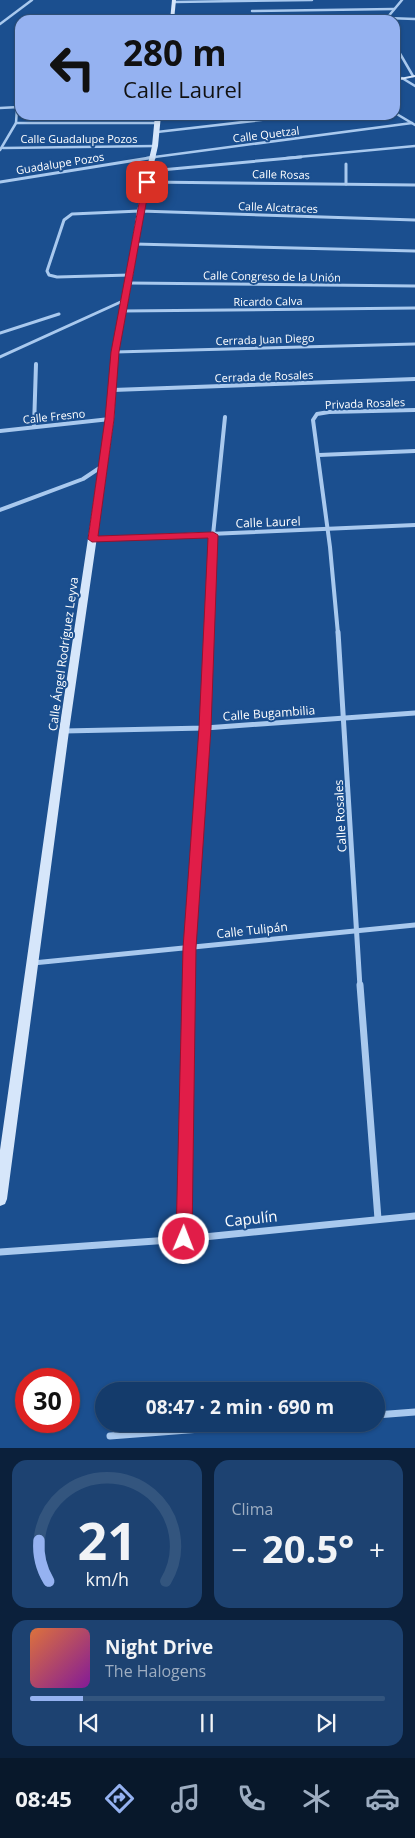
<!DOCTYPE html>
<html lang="es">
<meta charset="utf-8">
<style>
:root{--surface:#143b6b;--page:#1d4271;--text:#f1f3f6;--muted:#9dadc1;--line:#33557e;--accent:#95b2f1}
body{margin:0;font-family:"Open Sans",sans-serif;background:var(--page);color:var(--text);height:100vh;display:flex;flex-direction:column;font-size:19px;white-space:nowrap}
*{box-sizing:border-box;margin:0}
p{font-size:16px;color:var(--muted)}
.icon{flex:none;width:28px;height:28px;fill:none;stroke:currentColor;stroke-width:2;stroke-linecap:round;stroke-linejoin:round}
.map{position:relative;height:1448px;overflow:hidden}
.side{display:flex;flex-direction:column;gap:12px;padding:12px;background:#0b203b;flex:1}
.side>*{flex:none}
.banner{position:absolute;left:15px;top:15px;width:385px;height:105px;border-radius:15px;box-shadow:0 1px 4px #0004,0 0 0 1px var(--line);background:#95b2f1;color:#111;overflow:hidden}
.speed{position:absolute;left:15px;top:1368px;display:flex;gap:10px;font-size:25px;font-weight:700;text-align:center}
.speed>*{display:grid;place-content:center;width:65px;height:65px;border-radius:50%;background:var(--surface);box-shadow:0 1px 4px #0004,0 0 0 1px var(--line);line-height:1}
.speed .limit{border:8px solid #d22;background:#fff;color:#111}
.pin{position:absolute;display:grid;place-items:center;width:42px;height:42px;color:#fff;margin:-21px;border-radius:10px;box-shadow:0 2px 8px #0006}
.me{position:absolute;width:55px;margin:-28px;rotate:1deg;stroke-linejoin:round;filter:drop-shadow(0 0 4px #0008)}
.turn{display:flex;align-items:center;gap:18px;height:105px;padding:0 25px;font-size:22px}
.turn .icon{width:65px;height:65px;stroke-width:2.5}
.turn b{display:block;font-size:35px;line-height:42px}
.big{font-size:38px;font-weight:700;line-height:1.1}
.side .tile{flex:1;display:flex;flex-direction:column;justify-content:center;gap:8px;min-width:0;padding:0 18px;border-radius:15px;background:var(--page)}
.side .dial{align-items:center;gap:0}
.dial svg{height:130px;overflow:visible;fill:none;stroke:var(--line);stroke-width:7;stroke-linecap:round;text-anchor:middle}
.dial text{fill:var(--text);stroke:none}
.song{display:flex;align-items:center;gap:15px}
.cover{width:60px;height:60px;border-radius:8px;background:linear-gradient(135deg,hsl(20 70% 55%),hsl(290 70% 35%))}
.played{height:5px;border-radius:2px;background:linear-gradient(90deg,var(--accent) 15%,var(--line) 15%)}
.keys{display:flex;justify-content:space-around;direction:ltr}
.heat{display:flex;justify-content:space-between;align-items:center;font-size:28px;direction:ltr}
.side .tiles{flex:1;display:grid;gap:12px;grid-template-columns:1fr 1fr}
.tile:last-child{grid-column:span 2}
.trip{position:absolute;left:95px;top:1382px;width:290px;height:50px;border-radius:25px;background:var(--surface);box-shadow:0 1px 4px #0004,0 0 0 1px var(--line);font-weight:700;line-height:50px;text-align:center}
.tab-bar{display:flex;height:80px;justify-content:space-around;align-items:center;background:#08182b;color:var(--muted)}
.tab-bar .icon{width:35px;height:35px}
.tab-bar .active{color:var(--accent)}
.tab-bar b{font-size:22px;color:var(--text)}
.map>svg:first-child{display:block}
</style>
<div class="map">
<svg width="415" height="1448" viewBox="0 0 415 1448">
<rect width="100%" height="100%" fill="#1b4f8f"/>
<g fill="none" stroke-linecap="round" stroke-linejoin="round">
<g stroke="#a9c9ee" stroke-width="2.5">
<polyline points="174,2 312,0"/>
<polyline points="252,11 394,9"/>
<polyline points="387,18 415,19"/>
<polyline points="382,20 387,18 402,0"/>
<polyline points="0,24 32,0"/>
<polyline points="395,45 413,76"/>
<polyline points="402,78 415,86"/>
<polyline points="0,108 19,107"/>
<polyline points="395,113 415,125"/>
<polyline points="16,123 158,123"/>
<polyline points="157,132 305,115"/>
<polyline points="3,148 155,146"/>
<polyline points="0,150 16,123 17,108"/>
<polyline points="147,158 412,123"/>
<polyline points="287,158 415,146"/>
</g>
<g stroke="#a9c9ee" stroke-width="3">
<polyline points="346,164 346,184"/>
<polyline points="150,171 301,157"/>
<polyline points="0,182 155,157"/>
<polyline points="147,182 415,185"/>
<polyline points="134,244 415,251"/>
<polyline points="130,275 57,277 49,275 47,271 64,220 72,214 140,211 415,220"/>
<polyline points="128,283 415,286"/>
<polyline points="122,311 415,308"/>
<polyline points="0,333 59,314"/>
<polyline points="115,352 415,344"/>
<polyline points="0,357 125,300"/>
</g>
<g stroke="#a9c9ee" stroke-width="4">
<polyline points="113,390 415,379"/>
<polyline points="34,427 36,364"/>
<polyline points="0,431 110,419"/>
<polyline points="319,455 415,451"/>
<polyline points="0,510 83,479 101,467"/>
<polyline points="92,539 415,525"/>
<polyline points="209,634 213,535 225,417"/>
<polyline points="338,634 330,547 313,420 317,414 329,412 415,410"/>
</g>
<g stroke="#a9c9ee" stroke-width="5">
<polyline points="338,632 360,987"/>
<polyline points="64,731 205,728 415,713"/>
<polyline points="33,963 415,925"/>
<polyline points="189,987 209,632"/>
</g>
<g stroke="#a9c9ee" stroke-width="7">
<polyline points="360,985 378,1219"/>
<polyline points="184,1239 189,985"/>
<polyline points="0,1252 184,1239 415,1216"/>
<polyline points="376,1415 415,1412"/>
<polyline points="110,1436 267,1424"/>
</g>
<g fill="#d6e6fa" fill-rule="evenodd">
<polygon points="172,0 176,0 174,20 170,20"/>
<polygon points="415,75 415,77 395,81 395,79"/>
<polygon points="155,115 161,115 158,146 143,211 133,275 118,352 114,419 69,731 7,1199 5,1204 0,1206 0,1150 59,731 106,419 112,352 127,275 137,211 152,146"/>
</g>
</g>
<polygon fill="#e11d48" stroke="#92132f" points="147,180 150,182 119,352 114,419 98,536 213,532 218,535 211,728 196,948 192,1239 190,1245 184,1247 179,1245 176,1239 183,948 199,728 208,538 92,542 88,539 105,419 111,352 143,182"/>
<g text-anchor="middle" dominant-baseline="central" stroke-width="4" stroke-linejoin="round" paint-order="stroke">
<g font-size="11" fill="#fff" stroke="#1b4f8f">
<text transform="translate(266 134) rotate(-7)">Calle Quetzal</text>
<text x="79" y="138">Calle Guadalupe Pozos</text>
<text transform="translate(60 163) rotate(-9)">Guadalupe Pozos</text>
<text transform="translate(281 174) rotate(1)">Calle Rosas</text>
<text transform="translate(278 207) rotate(2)">Calle Alcatraces</text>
<text transform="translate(272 276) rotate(1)">Calle Congreso de la Unión</text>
<text transform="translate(268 301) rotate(-1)">Ricardo Calva</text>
<text transform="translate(265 339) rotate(-2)">Cerrada Juan Diego</text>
<text transform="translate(264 376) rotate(-2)">Cerrada de Rosales</text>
<text transform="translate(365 403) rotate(-2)">Privada Rosales</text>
<text transform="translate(54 416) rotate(-6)">Calle Fresno</text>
</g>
<g font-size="12" fill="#fff" stroke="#1b4f8f">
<text transform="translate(268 522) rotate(-2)">Calle Laurel</text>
<text transform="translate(63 654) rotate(-82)">Calle Ángel Rodríguez Leyva</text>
<text transform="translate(269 713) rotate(-4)">Calle Bugambilia</text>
<text transform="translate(340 816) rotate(-93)">Calle Rosales</text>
<text transform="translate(252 930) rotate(-6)">Calle Tulipán</text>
</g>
<g font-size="15" fill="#fff" stroke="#1b4f8f">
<text transform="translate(251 1218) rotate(-6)">Capulín</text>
</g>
</g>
</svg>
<div class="speed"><div class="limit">30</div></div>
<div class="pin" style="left:147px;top:182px;background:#d93025"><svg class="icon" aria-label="arrive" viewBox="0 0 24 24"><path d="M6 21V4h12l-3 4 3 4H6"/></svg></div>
<svg class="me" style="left:184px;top:1239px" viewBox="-20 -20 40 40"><circle r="17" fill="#e11d48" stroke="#fff" stroke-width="3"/><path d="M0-11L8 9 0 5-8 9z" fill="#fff"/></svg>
<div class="trip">08:47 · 2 min · 690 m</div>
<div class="banner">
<div class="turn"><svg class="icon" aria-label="left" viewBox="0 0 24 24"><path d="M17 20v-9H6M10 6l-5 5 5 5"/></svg><div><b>280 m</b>Calle Laurel</div></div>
</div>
</div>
<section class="side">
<div class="tiles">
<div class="tile dial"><svg viewBox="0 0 100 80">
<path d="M14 69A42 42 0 1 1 86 69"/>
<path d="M14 69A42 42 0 0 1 8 44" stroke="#95b2f1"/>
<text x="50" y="56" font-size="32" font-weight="700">21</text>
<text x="50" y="72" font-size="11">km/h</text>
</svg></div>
<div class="tile"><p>Clima</p>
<div class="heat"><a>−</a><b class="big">20.5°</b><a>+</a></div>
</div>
<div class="tile">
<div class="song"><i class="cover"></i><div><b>Night Drive</b><p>The Halogens</p></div></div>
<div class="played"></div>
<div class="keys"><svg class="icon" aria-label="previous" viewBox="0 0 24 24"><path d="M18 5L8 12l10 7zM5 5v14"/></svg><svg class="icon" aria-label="pause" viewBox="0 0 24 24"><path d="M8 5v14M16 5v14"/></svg><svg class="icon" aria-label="next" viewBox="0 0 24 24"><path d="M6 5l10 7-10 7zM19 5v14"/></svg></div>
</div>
</div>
</section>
<nav class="tab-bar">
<b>08:45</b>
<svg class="icon active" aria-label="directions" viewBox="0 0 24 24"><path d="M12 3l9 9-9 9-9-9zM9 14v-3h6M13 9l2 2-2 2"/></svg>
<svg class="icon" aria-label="music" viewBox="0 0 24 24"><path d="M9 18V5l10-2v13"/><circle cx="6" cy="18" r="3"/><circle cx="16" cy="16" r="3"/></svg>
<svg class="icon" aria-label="phone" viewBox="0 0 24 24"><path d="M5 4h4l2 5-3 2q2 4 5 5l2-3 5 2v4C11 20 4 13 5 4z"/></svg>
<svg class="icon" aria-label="climate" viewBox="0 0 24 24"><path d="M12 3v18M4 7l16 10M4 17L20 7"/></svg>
<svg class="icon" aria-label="car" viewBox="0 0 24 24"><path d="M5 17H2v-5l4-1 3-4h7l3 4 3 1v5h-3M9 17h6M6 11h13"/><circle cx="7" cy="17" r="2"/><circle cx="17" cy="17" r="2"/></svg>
</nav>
